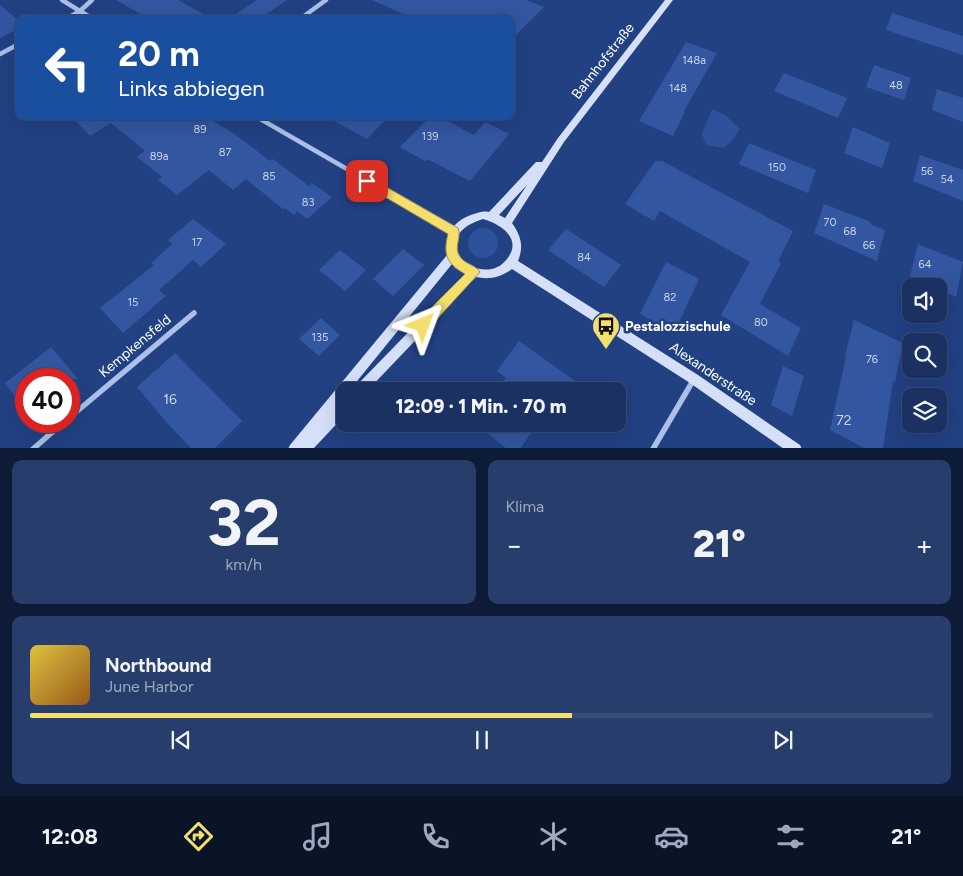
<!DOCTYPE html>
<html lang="de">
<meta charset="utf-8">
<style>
:root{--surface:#1a3162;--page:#273d6b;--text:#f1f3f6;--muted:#9fa9be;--line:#384c77;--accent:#f4de6d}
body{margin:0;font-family:Figtree,sans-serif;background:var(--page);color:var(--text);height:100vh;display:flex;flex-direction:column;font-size:19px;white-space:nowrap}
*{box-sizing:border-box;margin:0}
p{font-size:16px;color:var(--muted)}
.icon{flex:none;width:28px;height:28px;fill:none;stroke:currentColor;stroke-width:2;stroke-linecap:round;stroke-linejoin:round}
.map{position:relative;height:448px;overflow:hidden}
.drawer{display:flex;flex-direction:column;gap:12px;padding:12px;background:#0e1b36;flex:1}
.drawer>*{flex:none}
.top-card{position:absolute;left:15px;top:15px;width:500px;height:105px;border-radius:10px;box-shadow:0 5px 20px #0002,0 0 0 1px var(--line);background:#1a4fa0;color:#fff;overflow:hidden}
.buttons{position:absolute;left:902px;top:278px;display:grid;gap:10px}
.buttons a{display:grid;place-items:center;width:45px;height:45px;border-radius:10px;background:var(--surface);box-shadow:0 5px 20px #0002,0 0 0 1px var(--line);font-size:25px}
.speed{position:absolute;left:15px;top:368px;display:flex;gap:10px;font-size:25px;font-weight:700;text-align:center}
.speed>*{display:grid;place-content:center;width:65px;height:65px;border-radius:50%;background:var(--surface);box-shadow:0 5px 20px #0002,0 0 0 1px var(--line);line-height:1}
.speed .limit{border:8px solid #d22;background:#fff;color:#111}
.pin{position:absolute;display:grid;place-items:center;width:42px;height:42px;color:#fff;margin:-21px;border-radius:10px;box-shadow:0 2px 8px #0006}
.me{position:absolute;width:55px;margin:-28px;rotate:44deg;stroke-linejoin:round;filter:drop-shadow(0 0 4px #0008)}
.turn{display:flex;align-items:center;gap:18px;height:105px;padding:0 20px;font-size:22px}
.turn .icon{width:65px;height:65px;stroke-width:2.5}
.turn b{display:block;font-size:35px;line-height:42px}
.big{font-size:38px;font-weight:800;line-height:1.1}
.drawer .card{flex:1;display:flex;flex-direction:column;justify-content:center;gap:8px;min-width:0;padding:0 18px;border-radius:10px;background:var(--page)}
.drawer .dial{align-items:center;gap:0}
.dial b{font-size:65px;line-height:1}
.song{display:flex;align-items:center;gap:15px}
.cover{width:60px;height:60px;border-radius:8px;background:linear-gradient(135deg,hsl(50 70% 55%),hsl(30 70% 35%))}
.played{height:5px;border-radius:2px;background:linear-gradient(90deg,var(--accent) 60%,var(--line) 60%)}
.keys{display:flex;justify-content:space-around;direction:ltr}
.heat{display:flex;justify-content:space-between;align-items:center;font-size:28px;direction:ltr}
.drawer .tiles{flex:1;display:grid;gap:12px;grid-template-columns:1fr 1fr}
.card:last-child{grid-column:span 2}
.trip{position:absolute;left:336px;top:382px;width:290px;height:50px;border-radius:10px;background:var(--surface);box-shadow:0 5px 20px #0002,0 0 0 1px var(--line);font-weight:800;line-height:50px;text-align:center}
.tabs{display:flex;height:80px;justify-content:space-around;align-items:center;background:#0a1427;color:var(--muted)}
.tabs .icon{width:35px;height:35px}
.tabs .active{color:var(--accent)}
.tabs b{font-size:22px;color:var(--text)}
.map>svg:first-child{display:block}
</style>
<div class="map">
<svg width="963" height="449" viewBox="0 0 963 449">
<rect width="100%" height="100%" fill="#224183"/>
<g fill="#2d519b">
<polygon points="712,109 725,115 740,129 733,140 724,148 706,145 702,134"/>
<circle cx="483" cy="243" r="15"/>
</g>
<g fill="#3256a0">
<polygon points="116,0 178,0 212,19 149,19"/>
<polygon points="257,0 287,0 259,19 228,19"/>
<polygon points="372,0 526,0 544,7 511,40 511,19 414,19"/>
<polygon points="0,5 19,21 19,28 0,38"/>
<polygon points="892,13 963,36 963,55 886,30"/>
<polygon points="686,42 717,53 684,111 685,112 673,136 639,121"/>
<polygon points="874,65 911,78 904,100 866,87"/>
<polygon points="784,73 847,98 838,118 774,91"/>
<polygon points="937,89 963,98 963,122 932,110"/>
<polygon points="71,116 205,116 236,135 270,161 273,159 309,186 312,183 332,197 307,219 297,211 294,215 285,208 284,210 246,179 233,190 209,170 177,195 158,180 162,177 137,157 145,151 111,123 90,136"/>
<polygon points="325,116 389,116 367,139"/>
<polygon points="431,116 438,116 474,135 485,122 509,134 470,181 427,159 425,161 400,147"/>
<polygon points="853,127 890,143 882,168 844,153"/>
<polygon points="749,143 816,170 808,193 739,164"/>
<polygon points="920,155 963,170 963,201 913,181"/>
<polygon points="655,161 662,161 793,231 778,261 781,263 760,304 801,328 788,356 721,315 750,262 660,211 654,221 625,204"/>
<polygon points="824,204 871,222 870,224 885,230 877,261 814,233"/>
<polygon points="193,219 226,244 201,267 193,260 159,290 166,296 123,333 100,308 154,265 151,263 172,244 168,240"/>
<polygon points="566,229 621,265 604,287 548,250"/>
<polygon points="918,244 963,262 956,297 939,289 939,286 932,286 910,276"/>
<polygon points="403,249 424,265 393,296 373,279"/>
<polygon points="340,250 366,270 345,291 319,270"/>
<polygon points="666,262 699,279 674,333 640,314"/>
<polygon points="321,318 340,335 319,356 299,339"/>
<polygon points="854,320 903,343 895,382 893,381 883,449 866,449 830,430 846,357 845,356"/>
<polygon points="519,341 589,391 496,391 506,378 497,371"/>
<polygon points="51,347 78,379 26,379 26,411 5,383"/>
<polygon points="175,353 242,421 214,449 192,449 167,423 137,387"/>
<polygon points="783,366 804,376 792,416 771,405"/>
<polygon points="476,424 537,424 520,449 507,449"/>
</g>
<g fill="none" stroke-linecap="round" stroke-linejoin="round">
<g stroke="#abbfe8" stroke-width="4.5">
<polyline points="62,0 93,19"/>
<polyline points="66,19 80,11 92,0"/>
<polyline points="300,19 326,0"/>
<polyline points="0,54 19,44"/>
<polyline points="255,116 392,195"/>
</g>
<g stroke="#abbfe8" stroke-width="5.5">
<polyline points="390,194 454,231"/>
<polyline points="69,418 194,313"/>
<polyline points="33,449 65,421"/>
<polyline points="653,449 694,379"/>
</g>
<path fill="#d5dff7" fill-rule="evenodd" d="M665 0H673L564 142 512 223C521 236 524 246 518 261L698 375 800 445 802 449H784L690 383 512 269C501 277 489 280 476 277L367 391H353L355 387 465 274 455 268 452 264 349 391H345V396L340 402 345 400V415L313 449H288L290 445 447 255C443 235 454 220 474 214 480 212 483 211 489 212L536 162H542L558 138ZM527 185 505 218 499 215ZM483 219C501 224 523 239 507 259 482 292 420 239 483 219Z"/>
</g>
<path fill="#f4de6d" stroke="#9f9047" d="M367 176 458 228C462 237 454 246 459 255 463 264 475 264 480 272L427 330 423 331 418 330 416 325 418 321 465 274C446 263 443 254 448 234L363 184 361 181 363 178Z"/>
<defs>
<g id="bus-pin" transform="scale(1.4375)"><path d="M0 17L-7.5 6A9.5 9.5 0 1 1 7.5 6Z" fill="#f4de6d" stroke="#224183"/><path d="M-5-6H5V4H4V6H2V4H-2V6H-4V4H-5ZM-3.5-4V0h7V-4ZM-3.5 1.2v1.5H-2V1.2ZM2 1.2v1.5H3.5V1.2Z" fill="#111"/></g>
</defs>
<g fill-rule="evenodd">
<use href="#bus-pin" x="606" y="326"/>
</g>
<g text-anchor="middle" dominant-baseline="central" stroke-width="5" stroke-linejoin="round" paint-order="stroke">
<g font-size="11" fill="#ccd5e7">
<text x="694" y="60">148a</text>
<text x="896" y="85">48</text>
<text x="678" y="88">148</text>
<text x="200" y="129">89</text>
<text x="430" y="136">139</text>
<text x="225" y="152">87</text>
<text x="159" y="156">89a</text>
<text x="777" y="167">150</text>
<text x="927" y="171">56</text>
<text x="269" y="176">85</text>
<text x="947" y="179">54</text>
<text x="308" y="202">83</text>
<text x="830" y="222">70</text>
<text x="850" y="231">68</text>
<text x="197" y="242">17</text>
<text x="869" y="245">66</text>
<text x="584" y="257">84</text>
<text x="925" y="264">64</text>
<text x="670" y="297">82</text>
<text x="133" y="302">15</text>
<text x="761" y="322">80</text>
<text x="320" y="337">135</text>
<text x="872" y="359">76</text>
</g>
<g font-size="14" fill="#fff" stroke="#224183">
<text transform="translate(603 61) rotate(-52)">Bahnhofstraße</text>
<text transform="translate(135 346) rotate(-40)">Kempkensfeld</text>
<text transform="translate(713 374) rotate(34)">Alexanderstraße</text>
</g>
<g font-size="14" font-weight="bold" fill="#fff" stroke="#224183" text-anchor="start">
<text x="625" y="326">Pestalozzischule</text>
</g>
<g font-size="14" fill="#ccd5e7">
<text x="170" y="399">16</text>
<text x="844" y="420">72</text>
</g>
</g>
</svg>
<div class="buttons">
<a><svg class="icon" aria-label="sound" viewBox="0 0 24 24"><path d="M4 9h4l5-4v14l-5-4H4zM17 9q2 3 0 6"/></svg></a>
<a><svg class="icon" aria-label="search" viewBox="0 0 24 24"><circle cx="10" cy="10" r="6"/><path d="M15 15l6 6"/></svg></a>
<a><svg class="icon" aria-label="layers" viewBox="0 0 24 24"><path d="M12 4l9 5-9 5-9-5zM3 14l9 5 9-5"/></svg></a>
</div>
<div class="speed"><div class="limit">40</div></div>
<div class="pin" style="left:367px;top:181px;background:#d93025"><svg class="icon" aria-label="arrive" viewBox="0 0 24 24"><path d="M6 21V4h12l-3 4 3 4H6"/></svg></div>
<svg class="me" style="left:423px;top:325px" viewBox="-20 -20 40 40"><path d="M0-17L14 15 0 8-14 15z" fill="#f4de6d" stroke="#fff" stroke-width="4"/></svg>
<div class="trip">12:09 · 1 Min. · 70 m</div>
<div class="top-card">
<div class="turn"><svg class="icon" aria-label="left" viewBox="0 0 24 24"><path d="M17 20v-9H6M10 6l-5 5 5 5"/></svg><div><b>20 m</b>Links abbiegen</div></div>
</div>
</div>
<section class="drawer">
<div class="tiles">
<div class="card dial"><b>32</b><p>km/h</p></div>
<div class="card"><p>Klima</p>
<div class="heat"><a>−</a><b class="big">21°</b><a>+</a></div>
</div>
<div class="card">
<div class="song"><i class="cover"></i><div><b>Northbound</b><p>June Harbor</p></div></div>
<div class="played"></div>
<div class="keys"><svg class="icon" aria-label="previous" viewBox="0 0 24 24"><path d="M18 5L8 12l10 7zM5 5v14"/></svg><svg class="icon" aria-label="pause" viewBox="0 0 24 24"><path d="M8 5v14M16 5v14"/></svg><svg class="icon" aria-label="next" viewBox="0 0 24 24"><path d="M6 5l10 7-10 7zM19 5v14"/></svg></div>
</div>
</div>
</section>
<nav class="tabs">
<b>12:08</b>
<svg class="icon active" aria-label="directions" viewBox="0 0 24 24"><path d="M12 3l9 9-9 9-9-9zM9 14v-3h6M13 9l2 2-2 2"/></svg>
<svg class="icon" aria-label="music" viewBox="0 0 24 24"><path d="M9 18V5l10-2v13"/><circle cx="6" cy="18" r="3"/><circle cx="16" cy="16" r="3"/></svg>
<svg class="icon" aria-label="phone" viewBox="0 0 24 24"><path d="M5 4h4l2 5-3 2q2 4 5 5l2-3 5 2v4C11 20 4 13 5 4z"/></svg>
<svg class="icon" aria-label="climate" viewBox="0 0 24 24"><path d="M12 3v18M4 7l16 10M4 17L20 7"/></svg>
<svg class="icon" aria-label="car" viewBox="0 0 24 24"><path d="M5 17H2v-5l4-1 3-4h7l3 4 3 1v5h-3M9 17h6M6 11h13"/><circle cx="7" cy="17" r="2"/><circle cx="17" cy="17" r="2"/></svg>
<svg class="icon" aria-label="filters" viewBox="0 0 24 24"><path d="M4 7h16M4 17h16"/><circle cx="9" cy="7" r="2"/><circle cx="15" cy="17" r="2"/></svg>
<b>21°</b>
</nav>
